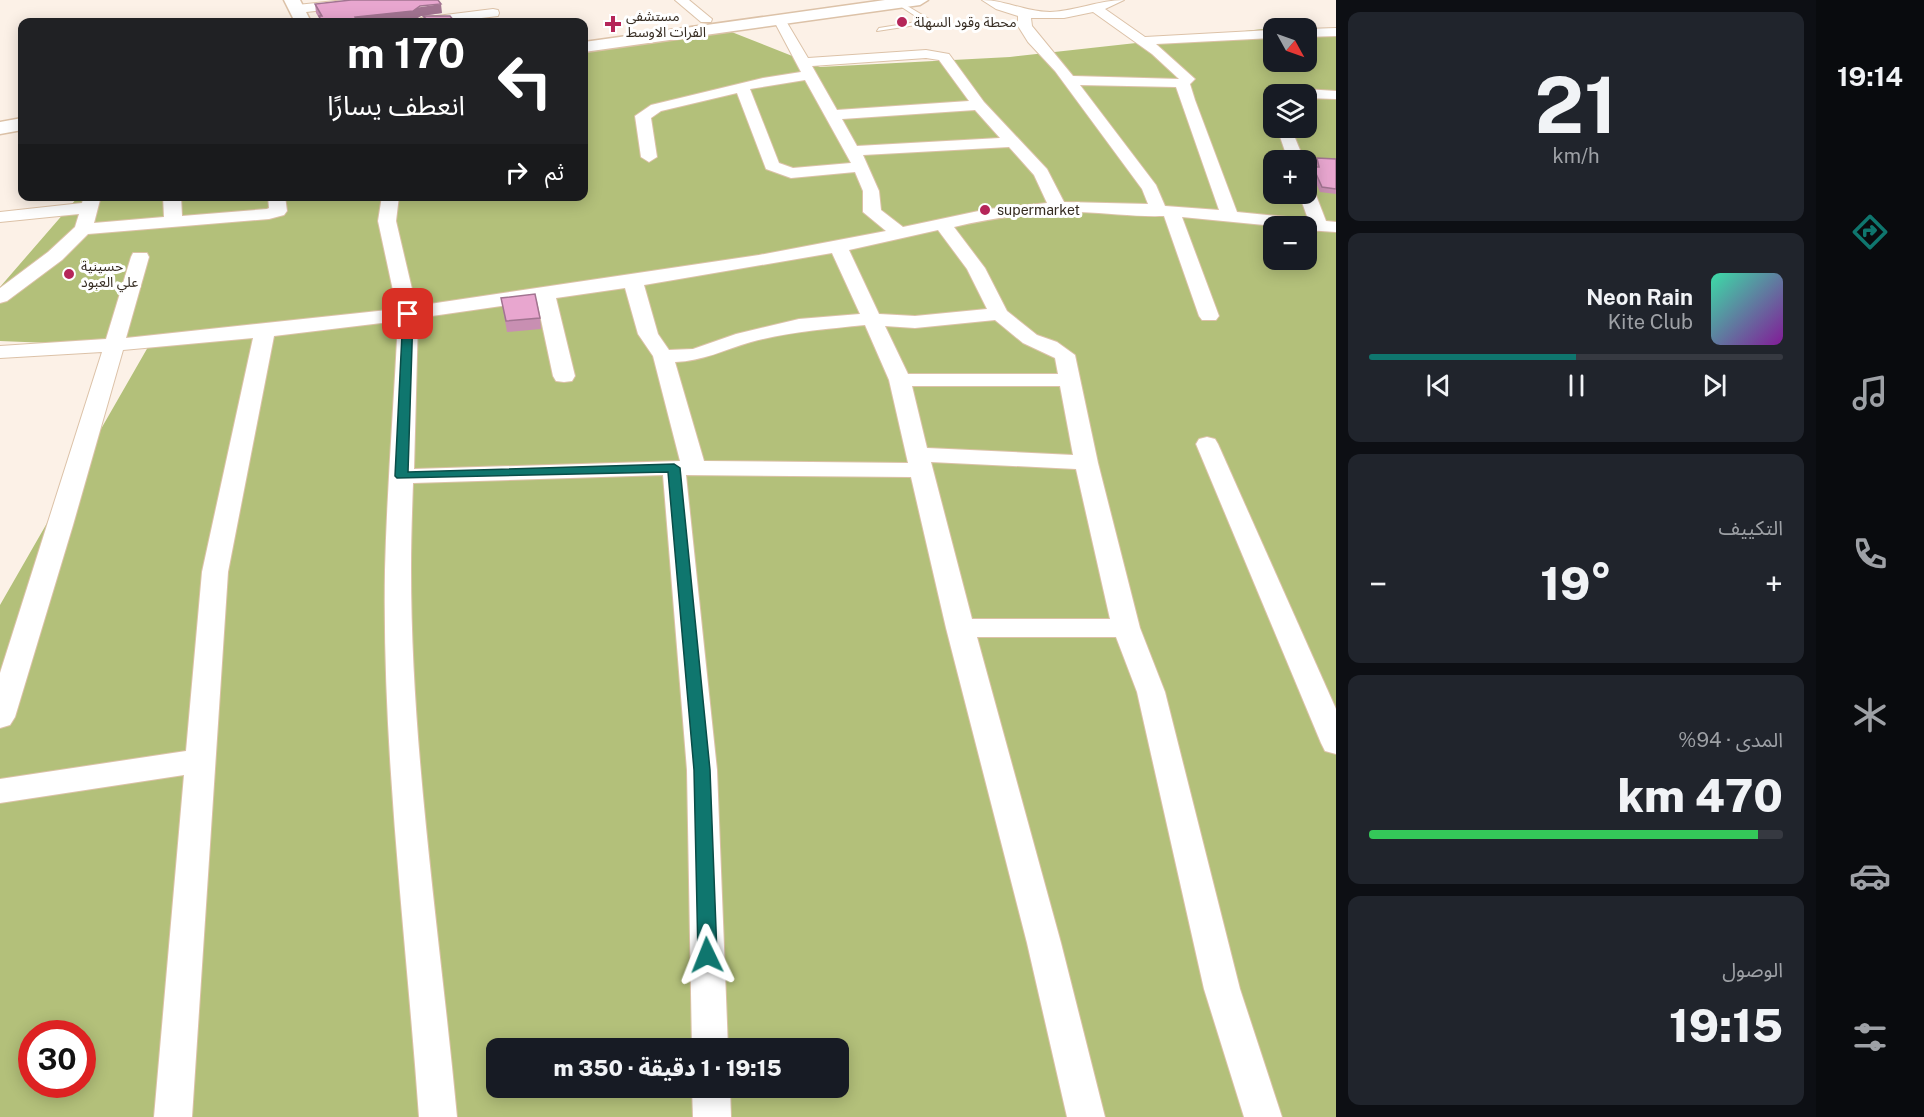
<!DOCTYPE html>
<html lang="ar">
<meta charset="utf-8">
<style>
:root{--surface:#171b24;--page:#20242c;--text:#f1f3f6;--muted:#9ea1a6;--line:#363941;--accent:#0f766e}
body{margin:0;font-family:"Public Sans","Noto Sans Arabic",sans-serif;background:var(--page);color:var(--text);direction:rtl;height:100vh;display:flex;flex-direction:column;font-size:22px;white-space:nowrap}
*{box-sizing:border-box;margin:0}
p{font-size:20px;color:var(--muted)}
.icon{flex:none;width:33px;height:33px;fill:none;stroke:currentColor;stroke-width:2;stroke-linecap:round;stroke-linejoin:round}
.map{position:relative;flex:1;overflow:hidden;direction:ltr}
.panel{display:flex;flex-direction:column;gap:12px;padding:12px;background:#0d0f14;width:480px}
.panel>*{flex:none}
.guide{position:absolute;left:18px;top:18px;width:570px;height:183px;border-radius:12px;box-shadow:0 3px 15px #0003;direction:rtl;background:#202124;color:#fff;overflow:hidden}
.needle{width:39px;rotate:130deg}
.buttons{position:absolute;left:1263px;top:18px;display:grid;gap:12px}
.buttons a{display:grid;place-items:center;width:54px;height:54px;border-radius:12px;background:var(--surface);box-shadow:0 3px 15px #0003;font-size:30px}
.speed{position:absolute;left:18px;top:1020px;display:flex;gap:12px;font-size:30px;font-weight:700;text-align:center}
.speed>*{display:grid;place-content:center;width:78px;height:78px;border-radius:50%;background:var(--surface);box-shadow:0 3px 15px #0003;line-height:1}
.speed .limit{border:9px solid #d22;background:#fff;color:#111}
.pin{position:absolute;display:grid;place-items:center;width:51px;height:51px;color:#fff;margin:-26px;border-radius:12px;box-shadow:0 3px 9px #0006}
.me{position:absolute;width:66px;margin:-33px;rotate:358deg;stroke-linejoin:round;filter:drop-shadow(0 0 4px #0008)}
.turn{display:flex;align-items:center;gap:21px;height:126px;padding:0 24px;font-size:27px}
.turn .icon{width:78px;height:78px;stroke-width:2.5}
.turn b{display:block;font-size:42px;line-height:51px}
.then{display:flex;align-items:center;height:57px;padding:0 24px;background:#0003;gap:12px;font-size:22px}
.big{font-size:45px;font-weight:800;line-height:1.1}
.panel .widget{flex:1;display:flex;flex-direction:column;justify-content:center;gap:9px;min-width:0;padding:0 21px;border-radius:12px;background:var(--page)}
.panel .dial{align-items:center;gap:0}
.dial b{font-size:78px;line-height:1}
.song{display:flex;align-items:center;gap:18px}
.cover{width:72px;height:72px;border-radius:9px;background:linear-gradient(135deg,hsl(160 70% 55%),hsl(290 70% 35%))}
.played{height:6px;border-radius:3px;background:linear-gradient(90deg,var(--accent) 50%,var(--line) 50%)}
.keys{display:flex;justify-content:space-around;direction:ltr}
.heat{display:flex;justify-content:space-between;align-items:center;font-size:33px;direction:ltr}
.charge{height:9px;border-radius:4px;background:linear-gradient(90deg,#34c759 94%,var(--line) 0)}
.trip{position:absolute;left:486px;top:1038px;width:363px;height:60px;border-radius:12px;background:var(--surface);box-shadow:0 3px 15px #0003;font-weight:800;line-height:60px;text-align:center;direction:rtl}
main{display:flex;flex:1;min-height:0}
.dock{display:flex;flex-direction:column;width:108px;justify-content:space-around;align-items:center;background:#090b0e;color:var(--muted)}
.dock .icon{width:42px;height:42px}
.dock .selected{color:var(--accent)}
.dock b{font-size:27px;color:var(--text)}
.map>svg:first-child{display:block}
</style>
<main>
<nav class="dock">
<b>19:14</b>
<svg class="icon selected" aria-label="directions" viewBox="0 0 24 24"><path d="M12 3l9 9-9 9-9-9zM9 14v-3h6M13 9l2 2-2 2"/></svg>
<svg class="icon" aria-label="music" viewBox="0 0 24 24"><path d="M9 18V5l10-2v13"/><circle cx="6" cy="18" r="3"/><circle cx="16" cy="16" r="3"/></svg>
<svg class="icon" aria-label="phone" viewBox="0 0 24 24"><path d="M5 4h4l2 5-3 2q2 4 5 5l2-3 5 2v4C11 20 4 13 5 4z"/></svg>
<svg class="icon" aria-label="climate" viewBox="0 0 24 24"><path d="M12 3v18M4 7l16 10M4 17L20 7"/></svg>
<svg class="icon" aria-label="car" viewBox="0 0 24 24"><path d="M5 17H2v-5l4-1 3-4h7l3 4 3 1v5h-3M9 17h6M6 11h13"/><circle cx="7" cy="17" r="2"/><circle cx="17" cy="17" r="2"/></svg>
<svg class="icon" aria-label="filters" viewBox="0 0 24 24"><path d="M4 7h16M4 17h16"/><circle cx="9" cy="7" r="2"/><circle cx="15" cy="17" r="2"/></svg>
</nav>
<section class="panel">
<div class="widget dial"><b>21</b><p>km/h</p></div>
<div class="widget">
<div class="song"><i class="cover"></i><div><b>Neon Rain</b><p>Kite Club</p></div></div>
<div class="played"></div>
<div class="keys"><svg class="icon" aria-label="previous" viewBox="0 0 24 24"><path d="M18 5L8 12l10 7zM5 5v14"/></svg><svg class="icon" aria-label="pause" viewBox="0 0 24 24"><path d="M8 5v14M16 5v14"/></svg><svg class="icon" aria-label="next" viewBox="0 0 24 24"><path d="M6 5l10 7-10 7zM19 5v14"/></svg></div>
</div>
<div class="widget"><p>التكييف</p>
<div class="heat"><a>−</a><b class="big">19°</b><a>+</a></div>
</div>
<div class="widget"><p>المدى · 94%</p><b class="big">470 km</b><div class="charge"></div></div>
<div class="widget"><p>الوصول</p><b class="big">19:15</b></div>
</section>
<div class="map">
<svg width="1336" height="1117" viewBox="0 0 1336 1117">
<rect width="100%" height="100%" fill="#fcf1e7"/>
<path fill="#b3c07a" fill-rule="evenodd" d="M1281 27 1290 28H1274V62H1306L1307 31 1336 36V1117H0V605L148 347 0 341V287L78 197 584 196V51L724 29 820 67 1010 57ZM1274 94H1306V128H1274ZM1274 160H1306V194H1274ZM1274 226H1306V260H1274ZM32 1034H82V1084H32ZM496 1048H838V1088H496Z"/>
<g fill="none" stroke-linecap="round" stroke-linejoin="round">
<g stroke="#dcc2a8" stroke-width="2">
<polygon id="lane" points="899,1 929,19 929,23 877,31 879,28 923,21 897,4"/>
</g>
<g stroke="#dcc2a8" stroke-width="2">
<g id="street">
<polygon points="345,0 386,0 380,4 297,13 291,9 297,5"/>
<polygon points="675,0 689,0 712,19 711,22 701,22"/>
<path d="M982 0C1005 0 1026 12 1050 12 1076 11 1099 0 1124 0L1105 9 1145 37 1274 30V38L1156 44 1195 79 1190 84 1195 100 1237 212 1308 219 1299 194H1306V185L1314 190 1326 221 1336 222V232L1306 230V226H1274L1182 217 1219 316 1216 320H1202L1199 316 1164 216C1137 217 1108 213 1080 212 1037 212 996 217 954 227L985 268 1007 311 1037 335 1057 342 1075 355 1098 463 1140 628 1165 692 1240 989 1282 1117H1244L1204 989 1137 692 1116 637H977L1061 943 1105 1117H1067L1027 943 946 628 911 477 686 475 717 770 728 1048H692L687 770 663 475 413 483C412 512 411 540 411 569 411 750 440 936 457 1117H419C406 935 382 752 385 570 387 487 394 404 398 321L274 336 228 572 192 1117H154L184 775 0 803V779L186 751 202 572 253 338 123 350 73 525 15 717 10 725 0 728V673L102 352 0 358V346L106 339 131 257 133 253H147L149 257 126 338 397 309 378 221 382 196H399L396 221 416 306 759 255 886 231 863 212V191L855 172 791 178 766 169 737 93 661 111 651 118 657 157 649 162 641 157 635 116 651 105 763 78 801 72 774 21 780 17 786 21 808 58 926 50 949 54 984 102 1047 169 1064 202 1148 204 1142 189 1055 71 1028 42 1018 26V16L996 9ZM1093 12 1152 54 1179 79 1073 76 1032 26 1031 18H1064ZM926 58 939 60 969 101 837 110 812 66ZM805 80 851 163 793 168 779 163 750 89ZM1080 85 1176 87 1219 210 1165 206 1156 185ZM975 110 1000 138 857 146 842 119ZM1009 147 1034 175 1047 203 988 209 903 227 881 210 879 191 863 155ZM938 230 967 269 987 309 915 316 879 314 849 250ZM832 253 860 314 799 319 736 334 693 349 669 350 658 334 644 285ZM625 288 638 334 653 356 680 461 414 469 418 318 537 301 553 376 556 381 564 382 572 381 575 376 556 298ZM995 320 1023 343 1055 358 1058 374H908L885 326 915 328ZM865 325 889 380 908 463 704 461 675 362C703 361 724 350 751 342 788 332 826 329 865 325ZM912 386H1060L1073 455 927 448ZM931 462 1076 469 1110 619H972Z"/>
<polygon points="493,9 498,10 499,13 498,16 448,22 415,22 421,18"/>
<polygon points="1336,28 1336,36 1306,37 1306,29"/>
<polygon points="1289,88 1336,91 1336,99 1306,98 1306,94 1274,94 1274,98 1270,94 1272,91"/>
<polygon points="1277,128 1291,128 1304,160 1288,160"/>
<polygon points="84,196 101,196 94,223 164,217 163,196 181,196 182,216 267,209 269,208 268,196 285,196 287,211 284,215 269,219 88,234 62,260 7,301 0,303 0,288 48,252 75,227 79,214 0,222 0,212 82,203"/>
<polygon points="1207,437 1215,439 1218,444 1336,709 1336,754 1325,751 1321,743 1196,444 1199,439"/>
<polygon points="692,1088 730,1088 731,1117 693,1117"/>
</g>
</g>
<g stroke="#dcc2a8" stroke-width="3">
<g id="secondary">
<polygon points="284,0 300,0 311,22 295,22"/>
<polygon points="885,0 928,0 920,5 584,52 584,42"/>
<polygon points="22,118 22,130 0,134 0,122"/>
</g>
</g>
<use href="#lane" fill="#fff" fill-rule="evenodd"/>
<use href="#street" fill="#fff" fill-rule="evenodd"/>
<use href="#secondary" fill="#fff" fill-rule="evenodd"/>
</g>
<g fill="#c88fb2">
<polygon points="315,4 442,13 421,16 414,20 392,22 320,22 319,18 316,13"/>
<polygon points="423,16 455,22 424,22"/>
<polygon points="1317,158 1336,159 1336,194 1320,192 1311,172 1313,167 1316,167 1315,163"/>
<polygon points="501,298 540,318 541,329 507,332"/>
</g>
<polygon fill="#a27491" points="441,4 442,13 421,16 414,20 392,22 356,22 355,17"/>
<g fill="#e8a6cf" stroke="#a27491" stroke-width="1.5">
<polygon points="351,0 438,0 441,4 420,6 413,11 355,17 358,22 322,22 319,16 322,16 315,4"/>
<polygon points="423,16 450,16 455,22 430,22"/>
<polygon points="1317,158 1336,159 1336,189 1322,187 1313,167 1319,167"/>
<polygon points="535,294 540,318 506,321 501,298"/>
</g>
<polygon fill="#0f766e" stroke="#0a4d48" stroke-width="1.5" points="408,311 413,314 408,472 674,464 680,468 710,770 717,955 714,961 707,963 701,961 698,955 694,770 668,472 397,478 395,476 403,314"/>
<g fill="#b52659" stroke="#fff" stroke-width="2">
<circle cx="902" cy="22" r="6"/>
<path d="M610 15h6v6h6v6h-6v6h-6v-6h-6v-6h6z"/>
<circle cx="985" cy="210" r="6"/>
<circle cx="69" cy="274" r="6"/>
</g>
<g text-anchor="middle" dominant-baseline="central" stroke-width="6" stroke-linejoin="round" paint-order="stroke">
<g font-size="14" fill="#362c22" stroke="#fff" text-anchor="start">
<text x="626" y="16">مستشفى<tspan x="626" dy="16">الفرات الاوسط</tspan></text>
<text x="914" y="22">محطة وقود السهلة</text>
<text x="997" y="210">supermarket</text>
<text x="81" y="266">حسينية<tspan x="81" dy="16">علي العبود</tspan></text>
</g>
</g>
</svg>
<div class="buttons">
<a><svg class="needle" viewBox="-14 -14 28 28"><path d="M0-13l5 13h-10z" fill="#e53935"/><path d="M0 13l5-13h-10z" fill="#9ea1a6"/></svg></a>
<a><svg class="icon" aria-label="layers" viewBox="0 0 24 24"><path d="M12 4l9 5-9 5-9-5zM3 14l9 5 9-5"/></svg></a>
<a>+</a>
<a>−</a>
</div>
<div class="speed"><div class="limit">30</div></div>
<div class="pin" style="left:408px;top:314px;background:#d93025"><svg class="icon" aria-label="arrive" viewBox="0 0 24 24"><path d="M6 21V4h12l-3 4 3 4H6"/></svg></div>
<svg class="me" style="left:707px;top:955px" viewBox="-20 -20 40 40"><path d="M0-17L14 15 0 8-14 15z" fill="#0f766e" stroke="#fff" stroke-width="4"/></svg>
<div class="trip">19:15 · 1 دقيقة · 350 m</div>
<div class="guide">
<div class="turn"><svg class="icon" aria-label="left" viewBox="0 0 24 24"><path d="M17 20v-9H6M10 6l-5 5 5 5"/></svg><div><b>170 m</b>انعطف يسارًا</div></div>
<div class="then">ثم<svg class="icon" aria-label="right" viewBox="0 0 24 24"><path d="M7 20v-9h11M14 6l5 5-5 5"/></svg></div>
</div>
</div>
</main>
